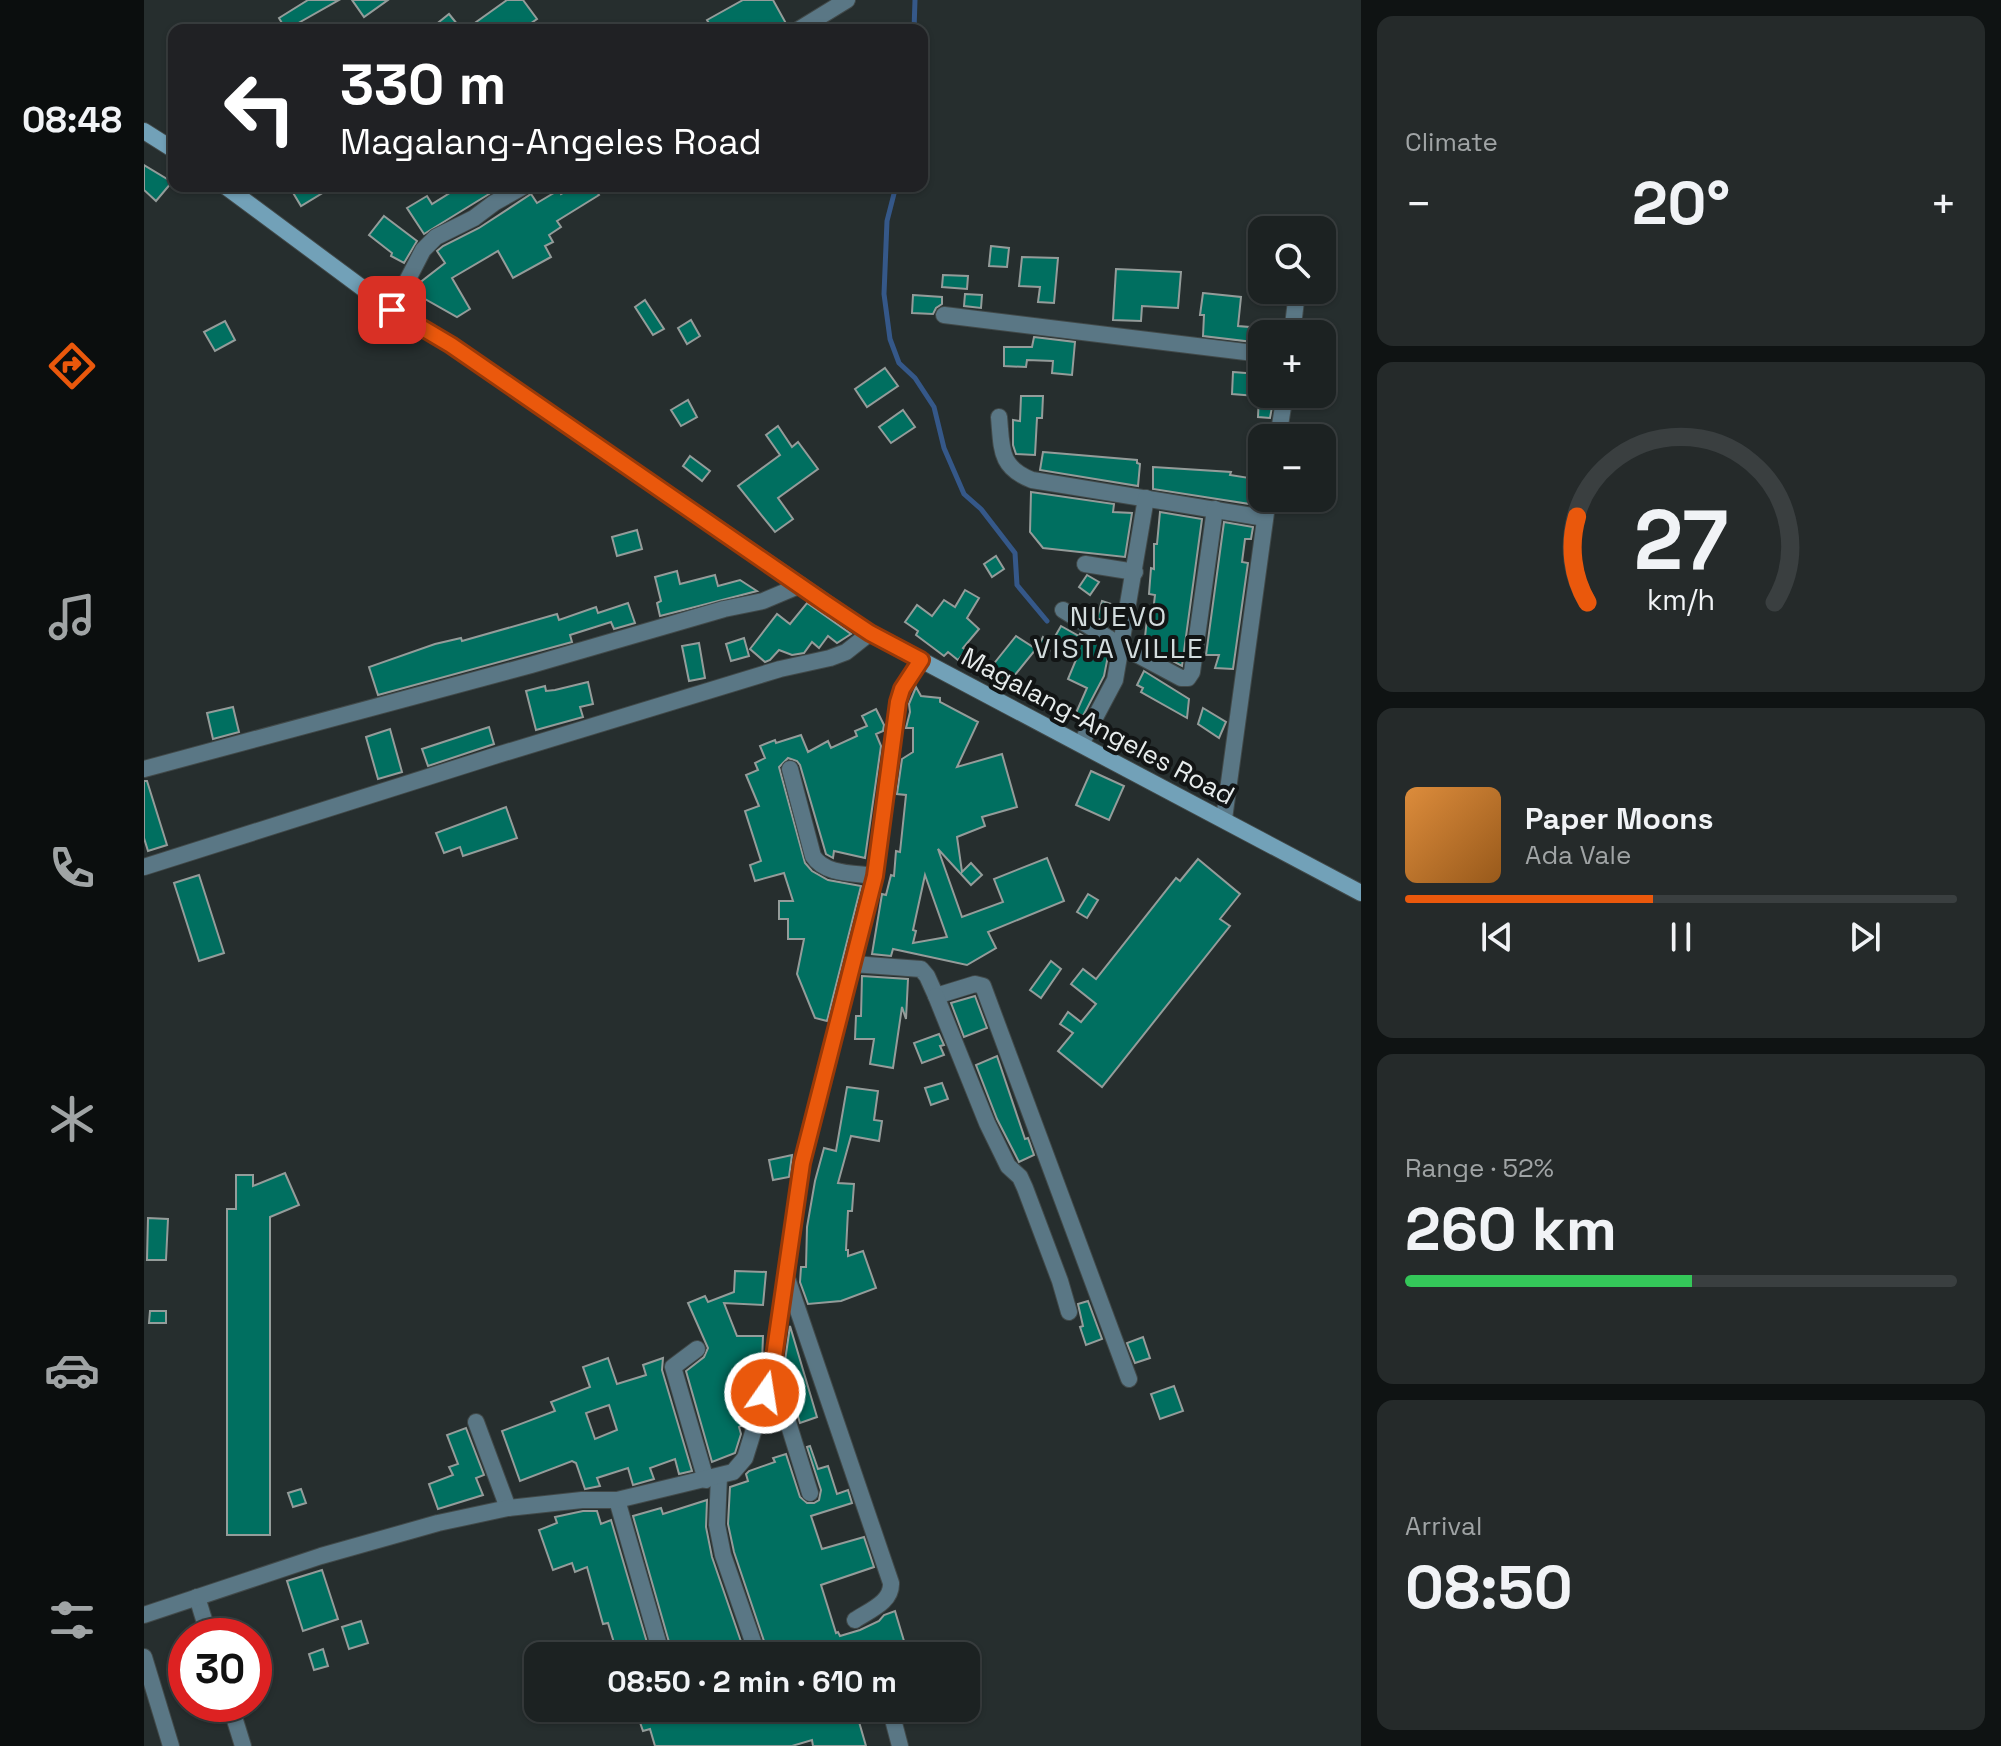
<!DOCTYPE html>
<meta charset="utf-8">
<style>
:root{--surface:#1c2222;--page:#252a2a;--text:#f1f3f6;--muted:#a0a4a5;--line:#3a3f40;--accent:#ea580c}
body{margin:0;font-family:"Space Grotesk",sans-serif;background:var(--page);color:var(--text);height:100vh;display:flex;flex-direction:column;font-size:30px;white-space:nowrap}
*{box-sizing:border-box;margin:0}
p{font-size:26px;color:var(--muted)}
.icon{flex:none;width:44px;height:44px;fill:none;stroke:currentColor;stroke-width:2;stroke-linecap:round;stroke-linejoin:round}
.map{position:relative;flex:1;overflow:hidden}
.side{display:flex;flex-direction:column;gap:16px;padding:16px;background:#0f1313;width:640px}
.side>*{flex:none}
.top-card{position:absolute;left:24px;top:24px;width:760px;height:168px;border-radius:16px;box-shadow:0 2px 6px #0004,0 0 0 2px var(--line);background:#202124;color:#fff;overflow:hidden}
.tools{position:absolute;left:1104px;top:216px;display:grid;gap:16px}
.tools a{display:grid;place-items:center;width:88px;height:88px;border-radius:16px;background:var(--surface);box-shadow:0 2px 6px #0004,0 0 0 2px var(--line);font-size:40px}
.speed{position:absolute;left:24px;top:1618px;display:flex;gap:16px;font-size:40px;font-weight:700;text-align:center}
.speed>*{display:grid;place-content:center;width:104px;height:104px;border-radius:50%;background:var(--surface);box-shadow:0 2px 6px #0004,0 0 0 2px var(--line);line-height:1}
.speed .limit{border:12px solid #d22;background:#fff;color:#111}
.pin{position:absolute;display:grid;place-items:center;width:68px;height:68px;color:#fff;margin:-34px;border-radius:16px;box-shadow:0 4px 12px #0006}
.me{position:absolute;width:88px;margin:-44px;rotate:13deg;stroke-linejoin:round;filter:drop-shadow(0 0 6px #0008)}
.turn{display:flex;align-items:center;gap:28px;height:168px;padding:0 40px;font-size:36px}
.turn .icon{width:104px;height:104px;stroke-width:2.5}
.turn b{display:block;font-size:56px;line-height:68px}
.big{font-size:60px;font-weight:700;line-height:1.1}
.side .card{flex:1;display:flex;flex-direction:column;justify-content:center;gap:12px;min-width:0;padding:0 28px;border-radius:16px;background:var(--page)}
.side .dial{align-items:center;gap:0}
.dial svg{height:208px;overflow:visible;fill:none;stroke:var(--line);stroke-width:7;stroke-linecap:round;text-anchor:middle}
.dial text{fill:var(--text);stroke:none}
.song{display:flex;align-items:center;gap:24px}
.cover{width:96px;height:96px;border-radius:12px;background:linear-gradient(135deg,hsl(30 70% 55%),hsl(30 70% 35%))}
.played{height:8px;border-radius:4px;background:linear-gradient(90deg,var(--accent) 45%,var(--line) 45%)}
.keys{display:flex;justify-content:space-around;direction:ltr}
.heat{display:flex;justify-content:space-between;align-items:center;font-size:44px;direction:ltr}
.charge{height:12px;border-radius:6px;background:linear-gradient(90deg,#34c759 52%,var(--line) 0)}
.trip{position:absolute;left:380px;top:1642px;width:456px;height:80px;border-radius:16px;background:var(--surface);box-shadow:0 2px 6px #0004,0 0 0 2px var(--line);font-weight:700;line-height:80px;text-align:center}
main{display:flex;flex:1;min-height:0}
.menu{display:flex;flex-direction:column;width:144px;justify-content:space-around;align-items:center;background:#0b0e0e;color:var(--muted)}
.menu .icon{width:56px;height:56px}
.menu .current{color:var(--accent)}
.menu b{font-size:36px;color:var(--text)}
.map>svg:first-child{display:block}
</style>
<main>
<nav class="menu">
<b>08:48</b>
<svg class="icon current" aria-label="directions" viewBox="0 0 24 24"><path d="M12 3l9 9-9 9-9-9zM9 14v-3h6M13 9l2 2-2 2"/></svg>
<svg class="icon" aria-label="music" viewBox="0 0 24 24"><path d="M9 18V5l10-2v13"/><circle cx="6" cy="18" r="3"/><circle cx="16" cy="16" r="3"/></svg>
<svg class="icon" aria-label="phone" viewBox="0 0 24 24"><path d="M5 4h4l2 5-3 2q2 4 5 5l2-3 5 2v4C11 20 4 13 5 4z"/></svg>
<svg class="icon" aria-label="climate" viewBox="0 0 24 24"><path d="M12 3v18M4 7l16 10M4 17L20 7"/></svg>
<svg class="icon" aria-label="car" viewBox="0 0 24 24"><path d="M5 17H2v-5l4-1 3-4h7l3 4 3 1v5h-3M9 17h6M6 11h13"/><circle cx="7" cy="17" r="2"/><circle cx="17" cy="17" r="2"/></svg>
<svg class="icon" aria-label="filters" viewBox="0 0 24 24"><path d="M4 7h16M4 17h16"/><circle cx="9" cy="7" r="2"/><circle cx="15" cy="17" r="2"/></svg>
</nav>
<div class="map">
<svg width="1217" height="1746" viewBox="0 0 1217 1746">
<rect width="100%" height="100%" fill="#262e2e"/>
<g fill="none" stroke-linecap="round" stroke-linejoin="round">
<g stroke="#355889" stroke-width="5">
<polyline points="770,30 771,0"/>
<polyline points="752,186 743,221 740,294 746,339 755,363 771,378 790,407 800,448 820,494 837,509 871,553 873,585 903,621"/>
</g>
</g>
<g fill="#006f60" stroke="#949c9a" stroke-width="2" fill-rule="evenodd">
<polygon points="164,0 195,0 142,30 135,18"/>
<polygon points="208,0 244,0 220,17"/>
<polygon points="363,0 379,0 393,19 377,30 321,30"/>
<polygon points="599,0 629,0 644,27 643,30 569,30 563,20"/>
<polygon points="305,14 318,30 285,30"/>
<polygon points="0,165 28,182 12,201 0,190"/>
<polygon points="145,186 190,186 157,206"/>
<polygon points="317,186 358,186 280,234 263,208 283,196 288,204"/>
<polygon points="431,186 449,186 455,195 413,221 417,227 405,235 409,242 401,246 407,257 369,278 354,251 308,278 326,309 313,317 274,295 271,289 274,284 301,263 293,251 299,246 335,228 387,194 393,203 415,190 417,194"/>
<polygon points="240,216 273,241 260,263 247,256 248,253 225,235"/>
<polygon points="847,246 865,248 863,267 845,266"/>
<polygon points="878,257 914,258 910,303 894,302 896,287 875,286"/>
<polygon points="972,269 1037,272 1034,308 998,306 997,321 969,320"/>
<polygon points="799,275 824,276 823,289 798,287"/>
<polygon points="1059,293 1097,297 1094,326 1118,328 1118,343 1059,336 1060,315 1056,315"/>
<polygon points="821,294 838,295 837,308 820,306"/>
<polygon points="769,295 798,297 798,304 792,308 789,314 768,313"/>
<polygon points="501,300 520,329 509,335 491,307"/>
<polygon points="547,320 556,336 543,344 534,328"/>
<polygon points="81,321 91,340 71,351 60,332"/>
<polygon points="890,337 931,342 928,375 908,373 909,361 883,360 882,367 860,366 860,347 888,347"/>
<polygon points="741,368 754,386 723,407 711,389"/>
<polygon points="1089,372 1114,374 1112,396 1088,394"/>
<polygon points="1115,395 1130,396 1126,418 1114,417"/>
<polygon points="877,396 899,396 898,418 893,418 891,455 872,454 869,445 869,420 876,421"/>
<polygon points="544,400 553,417 537,426 527,410"/>
<polygon points="759,410 771,427 747,443 735,427"/>
<polygon points="634,426 648,447 654,442 674,469 634,498 649,519 631,532 594,486 636,455 622,435"/>
<polygon points="899,452 993,460 993,463 996,464 994,486 896,470"/>
<polygon points="546,456 566,471 558,481 539,466"/>
<polygon points="1009,467 1087,472 1086,475 1118,480 1118,489 1113,496 1112,505 1009,489"/>
<polygon points="887,492 970,504 969,512 988,513 981,557 899,548 886,532"/>
<polygon points="1016,512 1058,519 1038,666 1000,646 1003,619 1008,620 1011,595 1005,594 1007,568 1010,569 1010,544 1013,544"/>
<polygon points="1080,522 1109,527 1107,539 1101,539 1098,562 1104,563 1089,669 1071,668 1075,655 1062,655"/>
<polygon points="493,530 498,549 473,556 468,537"/>
<polygon points="852,556 860,569 848,577 840,564"/>
<polygon points="533,571 536,584 571,575 574,586 596,580 613,591 516,616 513,603 517,601 511,577"/>
<polygon points="943,575 955,582 946,595 935,587"/>
<polygon points="821,590 835,598 823,618 835,629 819,648 822,650 814,660 804,652 800,656 772,635 774,631 761,622 773,605 788,616 800,600 811,607"/>
<polygon points="958,601 973,606 969,626 953,618"/>
<polygon points="484,603 491,623 470,629 467,622 426,635 428,642 234,695 225,667 291,644 317,638 318,641 413,614 415,620 452,607 454,613"/>
<polygon points="663,603 707,634 693,643 684,636 675,648 668,642 660,653 648,655 635,650 626,660 621,662 606,649 633,614 646,624"/>
<polygon points="917,626 935,636 936,634 965,651 960,676 939,716 932,713 943,688 924,679 934,655 909,640"/>
<polygon points="872,636 892,649 862,686 844,671"/>
<polygon points="899,637 910,644 901,658 891,652"/>
<polygon points="600,638 605,656 587,661 582,644"/>
<polygon points="555,643 561,678 545,681 538,646"/>
<polygon points="1000,671 1045,699 1043,718 997,692 999,688 993,685"/>
<polygon points="444,682 449,704 436,707 439,717 392,730 382,691 401,686 402,691 411,690"/>
<path d="M772 687 777 696 796 698V702L834 722 813 767 858 754 873 807 838 817 841 826 813 837 818 872 827 863 838 875 827 885 794 849 818 917 859 902 850 879 903 858 920 901 844 932 852 948 823 965 749 949 747 956 728 954 738 894 742 895 747 875 750 876 752 851 756 852 762 795 753 794 758 759 769 752V728H762L766 712 765 704ZM781 875 803 937 769 943 772 931 769 930Z"/>
<polygon points="89,707 95,732 69,739 63,713"/>
<polygon points="1059,708 1082,722 1075,738 1054,724"/>
<polygon points="732,709 740,725 739,731 732,734 737,746 721,858 690,851 689,858 682,854 656,765 653,761 644,758 635,767 661,863 668,871 684,880 717,886 683,1021 671,1018 653,974 660,939 644,939 644,919 635,919 635,901 649,901 640,873 611,881 606,865 617,861 601,811 615,806 602,775 614,770 611,763 621,758 616,746 631,740 632,743 657,735 664,752 684,741 687,748 713,736 711,731 723,726 718,716"/>
<polygon points="345,727 350,744 284,766 278,749"/>
<polygon points="246,729 258,772 234,779 222,737"/>
<polygon points="947,771 980,786 965,820 932,805"/>
<polygon points="0,781 3,781 23,845 4,851 0,838"/>
<polygon points="362,807 373,838 319,856 316,847 300,853 292,833"/>
<polygon points="1054,859 1096,894 1076,919 1086,926 958,1087 914,1051 929,1033 916,1024 924,1012 937,1022 952,1004 927,984 939,969 952,979 1032,878 1036,881"/>
<polygon points="55,875 80,953 55,961 30,883"/>
<polygon points="944,894 954,900 943,918 933,912"/>
<polygon points="907,961 917,969 897,998 886,990"/>
<polygon points="718,976 764,979 762,1019 758,1007 749,1068 726,1064 730,1039 711,1039 712,1016 717,1016"/>
<polygon points="831,996 843,1028 820,1037 807,1003"/>
<polygon points="795,1034 800,1045 796,1046 800,1055 778,1063 770,1043"/>
<polygon points="853,1056 881,1139 884,1138 890,1155 875,1162 853,1119 832,1065"/>
<polygon points="798,1083 804,1099 787,1105 781,1088"/>
<polygon points="703,1087 734,1091 730,1120 738,1121 735,1141 707,1136 694,1183 710,1184 708,1211 704,1211 702,1250 704,1250 704,1256 719,1251 732,1288 697,1301 664,1304 656,1282 657,1267 662,1267 663,1227 671,1181 680,1148 692,1151"/>
<polygon points="648,1155 645,1177 629,1180 625,1160"/>
<polygon points="141,1173 155,1205 126,1217 126,1535 83,1535 83,1209 92,1209 92,1175 109,1175 109,1186"/>
<polygon points="4,1218 24,1219 22,1260 3,1260"/>
<polygon points="591,1271 622,1272 619,1305 580,1303 593,1336 619,1336 618,1361 617,1369 591,1369 598,1387 589,1390 600,1424 595,1427 597,1434 591,1453 568,1462 542,1371 560,1357 564,1348 544,1303 561,1296 564,1302 590,1292"/>
<polygon points="944,1301 958,1339 942,1345 936,1327 939,1326 934,1304"/>
<polygon points="6,1311 22,1311 22,1323 5,1323"/>
<polygon points="646,1326 673,1417 656,1423 651,1407 654,1406 640,1368"/>
<polygon points="999,1337 1006,1358 991,1363 983,1343"/>
<path d="M464 1358 473 1384 502 1375 499 1365 519 1358 518 1370 548 1471 535 1474 531 1459 506 1468 510 1479 489 1485 484 1468 453 1478 456 1486 441 1489 432 1463 428 1461 376 1481 358 1431 411 1411 407 1402 446 1387 439 1367ZM465 1405 473 1430 451 1439 442 1413Z"/>
<polygon points="1030,1386 1039,1411 1016,1419 1007,1394"/>
<polygon points="322,1428 340,1475 332,1478 339,1495 294,1509 285,1484 309,1475 305,1467 314,1464 303,1435"/>
<polygon points="666,1446 674,1469 684,1466 693,1494 704,1490 708,1503 667,1516 678,1549 720,1537 730,1567 677,1585 692,1633 694,1632 696,1636 716,1630 735,1621 740,1615 751,1611 760,1641 725,1650 727,1656 625,1656 590,1552 584,1524 586,1487 604,1481 602,1474 605,1471 631,1462 629,1458 642,1454 656,1497 663,1503 670,1503 675,1500 677,1490 663,1447"/>
<polygon points="157,1489 162,1503 149,1507 144,1493"/>
<polygon points="563,1500 562,1527 568,1557 602,1656 529,1656 489,1516 517,1508 519,1514"/>
<polygon points="439,1511 453,1511 457,1524 467,1520 507,1656 474,1656 464,1623 459,1624 443,1567 431,1572 428,1563 409,1570 395,1530 413,1523 411,1517"/>
<polygon points="178,1570 194,1619 159,1631 143,1581"/>
<polygon points="217,1621 224,1643 205,1649 198,1627"/>
<polygon points="179,1649 184,1666 170,1670 165,1654"/>
<polygon points="491,1708 711,1708 722,1746 669,1746 668,1740 648,1746 511,1746 506,1729 499,1731"/>
</g>
<g fill="none" stroke-linecap="round" stroke-linejoin="round">
<g stroke="#414949" stroke-width="18">
<g id="street">
<polyline points="654,30 703,0"/>
<polyline points="248,310 279,250 292,237 330,218 350,203 380,186"/>
<polyline points="800,315 1118,354"/>
<polyline points="1148,334 1153,292"/>
<path d="M855 417C858 449 855 467 888 480L1121 518"/>
<polyline points="1134,438 1141,394"/>
<polyline points="941,564 991,572"/>
<polyline points="919,610 979,647 1037,678 1044,678 1048,672 1071,509"/>
<polyline points="937,744 971,680 1002,498"/>
<polyline points="0,769 387,665 580,609 619,601 657,585"/>
<path d="M646 769 669 856C681 875 710 873 731 876"/>
<polyline points="1080,819 1124,498"/>
<polyline points="0,867 347,757 636,669 686,658 702,652 726,633"/>
<polyline points="709,964 777,969 783,976 792,996 831,984 839,986 985,1379"/>
<polyline points="792,996 843,1123 864,1166 876,1177 881,1188 916,1281 925,1312"/>
<path d="M644 1281 747 1583C748 1602 726 1610 711 1620"/>
<polyline points="553,1349 529,1367 562,1480"/>
<polyline points="628,1371 666,1493"/>
<polyline points="332,1422 364,1508"/>
<polyline points="575,1476 573,1525 579,1555 614,1656"/>
<polyline points="473,1500 518,1656"/>
<polyline points="53,1597 65,1636"/>
<polyline points="0,1615 177,1556 294,1523 364,1508 438,1500 473,1500 589,1472 601,1458 628,1371 658,1163 731,876 754,702 758,689 777,660"/>
<polyline points="0,1657 27,1746"/>
<polyline points="86,1704 99,1746"/>
<polyline points="746,1708 756,1746"/>
</g>
</g>
<g stroke="#414949" stroke-width="18">
<g id="secondary">
<polyline points="0,131 30,150"/>
<polyline points="81,186 248,310 307,345 726,633 1217,893"/>
</g>
</g>
<use href="#street" stroke="#5a7785" stroke-width="16"/>
<use href="#secondary" stroke="#72a1b8" stroke-width="16"/>
</g>
<g fill="none" stroke-linecap="round" stroke-linejoin="round">
<g stroke="#983908" stroke-width="20">
<polyline id="route" points="248,310 307,345 681,603 726,633 777,660 758,689 754,702 731,876 658,1163 628,1371 621,1393"/>
</g>
<use href="#route" stroke="#ea580c" stroke-width="14"/>
</g>
<g text-anchor="middle" dominant-baseline="central" stroke-width="8" stroke-linejoin="round" paint-order="stroke">
<g font-size="26" fill="#e7ecec" stroke="#121515">
<text transform="translate(954 726) rotate(28)">Magalang-Angeles Road</text>
</g>
<g font-size="28" letter-spacing="2" fill="#d3dcdd" stroke="#121515">
<text x="975" y="616">NUEVO<tspan x="975" dy="32">VISTA VILLE</tspan></text>
</g>
</g>
</svg>
<div class="tools">
<a><svg class="icon" aria-label="search" viewBox="0 0 24 24"><circle cx="10" cy="10" r="6"/><path d="M15 15l6 6"/></svg></a>
<a>+</a>
<a>−</a>
</div>
<div class="speed"><div class="limit">30</div></div>
<div class="pin" style="left:248px;top:310px;background:#d93025"><svg class="icon" aria-label="arrive" viewBox="0 0 24 24"><path d="M6 21V4h12l-3 4 3 4H6"/></svg></div>
<svg class="me" style="left:621px;top:1393px" viewBox="-20 -20 40 40"><circle r="17" fill="#ea580c" stroke="#fff" stroke-width="3"/><path d="M0-11L8 9 0 5-8 9z" fill="#fff"/></svg>
<div class="trip">08:50 · 2 min · 610 m</div>
<div class="top-card">
<div class="turn"><svg class="icon" aria-label="left" viewBox="0 0 24 24"><path d="M17 20v-9H6M10 6l-5 5 5 5"/></svg><div><b>330 m</b>Magalang-Angeles Road</div></div>
</div>
</div>
<section class="side">
<div class="card"><p>Climate</p>
<div class="heat"><a>−</a><b class="big">20°</b><a>+</a></div>
</div>
<div class="card dial"><svg viewBox="0 0 100 80">
<path d="M14 69A42 42 0 1 1 86 69"/>
<path d="M14 69A42 42 0 0 1 10 36" stroke="#ea580c"/>
<text x="50" y="56" font-size="32" font-weight="700">27</text>
<text x="50" y="72" font-size="11">km/h</text>
</svg></div>
<div class="card">
<div class="song"><i class="cover"></i><div><b>Paper Moons</b><p>Ada Vale</p></div></div>
<div class="played"></div>
<div class="keys"><svg class="icon" aria-label="previous" viewBox="0 0 24 24"><path d="M18 5L8 12l10 7zM5 5v14"/></svg><svg class="icon" aria-label="pause" viewBox="0 0 24 24"><path d="M8 5v14M16 5v14"/></svg><svg class="icon" aria-label="next" viewBox="0 0 24 24"><path d="M6 5l10 7-10 7zM19 5v14"/></svg></div>
</div>
<div class="card"><p>Range · 52%</p><b class="big">260 km</b><div class="charge"></div></div>
<div class="card"><p>Arrival</p><b class="big">08:50</b></div>
</section>
</main>
